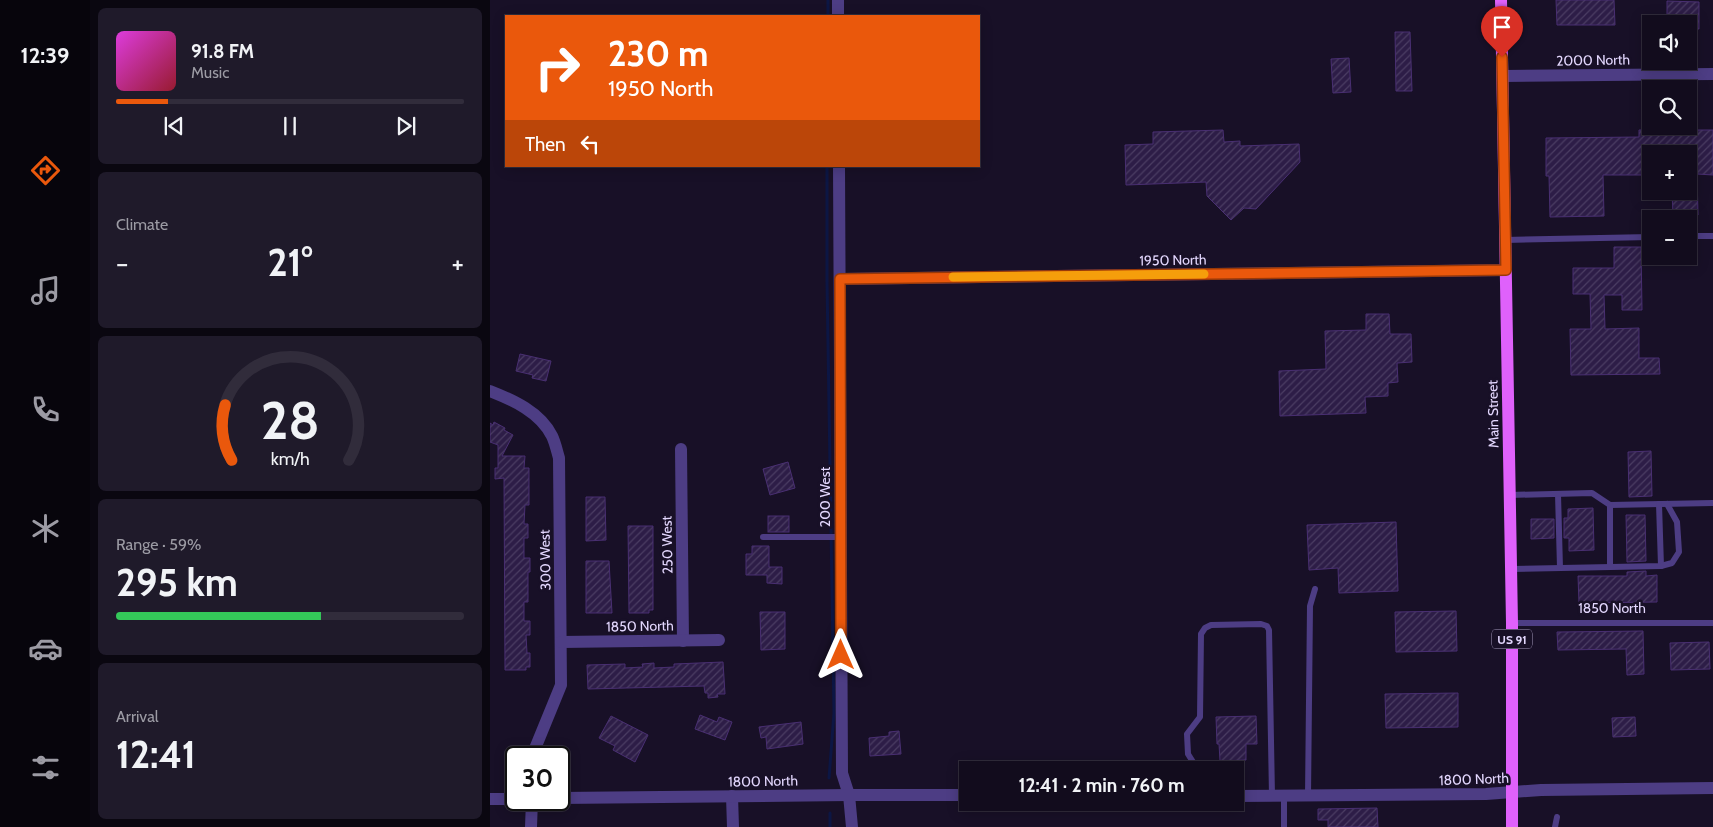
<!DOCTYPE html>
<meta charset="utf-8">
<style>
:root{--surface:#120c1d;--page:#1f1a2a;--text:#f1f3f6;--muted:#9c9ba4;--line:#312c3b;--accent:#ea580c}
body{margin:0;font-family:Cabin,sans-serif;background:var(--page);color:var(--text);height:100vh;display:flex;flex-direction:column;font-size:19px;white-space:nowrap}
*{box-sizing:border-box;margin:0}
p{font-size:16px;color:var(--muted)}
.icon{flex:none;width:28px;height:28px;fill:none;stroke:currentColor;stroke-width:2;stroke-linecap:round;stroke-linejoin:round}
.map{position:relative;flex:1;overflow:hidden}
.panel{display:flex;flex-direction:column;gap:8px;padding:8px;background:#0a0710;width:400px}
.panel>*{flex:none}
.hud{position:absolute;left:15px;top:15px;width:475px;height:152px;border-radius:0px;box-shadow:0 2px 12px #0003,0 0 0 1px var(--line);background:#ea580c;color:#fff;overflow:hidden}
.buttons{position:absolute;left:1152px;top:15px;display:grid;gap:10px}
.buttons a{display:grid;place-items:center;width:55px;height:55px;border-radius:0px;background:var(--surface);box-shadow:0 2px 12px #0003,0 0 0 1px var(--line);font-size:25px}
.speed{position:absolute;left:15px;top:746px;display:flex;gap:10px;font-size:25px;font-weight:700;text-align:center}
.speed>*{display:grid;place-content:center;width:65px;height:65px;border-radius:50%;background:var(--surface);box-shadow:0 2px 12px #0003,0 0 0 1px var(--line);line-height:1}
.speed .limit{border:2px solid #111;border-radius:8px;background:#fff;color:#111}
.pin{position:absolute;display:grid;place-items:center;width:42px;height:42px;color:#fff;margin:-51px -21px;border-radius:50% 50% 50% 0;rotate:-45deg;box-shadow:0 0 5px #0007}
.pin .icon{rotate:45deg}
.me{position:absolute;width:55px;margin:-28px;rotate:0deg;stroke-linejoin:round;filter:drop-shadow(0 0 4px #0008)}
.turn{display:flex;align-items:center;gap:18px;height:105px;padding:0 20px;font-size:22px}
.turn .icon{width:65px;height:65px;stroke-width:2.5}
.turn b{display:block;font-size:35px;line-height:42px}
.then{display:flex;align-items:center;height:48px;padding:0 20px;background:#0003;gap:10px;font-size:19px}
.big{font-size:38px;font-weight:700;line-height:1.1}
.panel .card{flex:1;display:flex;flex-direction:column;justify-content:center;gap:8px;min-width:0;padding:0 18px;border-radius:8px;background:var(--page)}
.panel .dial{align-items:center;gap:0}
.dial svg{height:130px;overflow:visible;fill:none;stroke:var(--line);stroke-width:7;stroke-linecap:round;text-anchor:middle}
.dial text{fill:var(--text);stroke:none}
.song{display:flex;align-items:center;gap:15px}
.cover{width:60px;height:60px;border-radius:8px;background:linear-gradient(135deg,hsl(300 70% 55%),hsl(350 70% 35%))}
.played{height:5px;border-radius:2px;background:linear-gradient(90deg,var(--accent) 15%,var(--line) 15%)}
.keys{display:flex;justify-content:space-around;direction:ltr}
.heat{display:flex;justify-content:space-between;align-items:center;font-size:28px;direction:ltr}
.charge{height:8px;border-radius:4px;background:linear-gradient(90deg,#34c759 59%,var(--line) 0)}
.trip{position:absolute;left:469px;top:761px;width:285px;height:50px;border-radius:0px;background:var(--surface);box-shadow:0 2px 12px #0003,0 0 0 1px var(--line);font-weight:700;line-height:50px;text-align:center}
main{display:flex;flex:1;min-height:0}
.menu{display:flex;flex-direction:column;width:90px;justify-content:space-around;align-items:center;background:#07050c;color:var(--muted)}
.menu .icon{width:35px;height:35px}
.menu .active{color:var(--accent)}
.menu b{font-size:22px;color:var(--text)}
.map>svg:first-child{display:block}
</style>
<main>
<nav class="menu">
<b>12:39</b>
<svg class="icon active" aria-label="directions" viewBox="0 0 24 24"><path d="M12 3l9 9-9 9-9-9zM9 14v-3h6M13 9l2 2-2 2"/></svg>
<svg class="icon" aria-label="music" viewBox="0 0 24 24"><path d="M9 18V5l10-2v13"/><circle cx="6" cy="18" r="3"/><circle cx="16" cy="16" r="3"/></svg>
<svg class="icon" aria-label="phone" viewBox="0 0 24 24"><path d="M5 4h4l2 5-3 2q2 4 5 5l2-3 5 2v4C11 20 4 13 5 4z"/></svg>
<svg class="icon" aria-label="climate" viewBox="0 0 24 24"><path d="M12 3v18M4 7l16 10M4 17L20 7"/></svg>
<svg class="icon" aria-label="car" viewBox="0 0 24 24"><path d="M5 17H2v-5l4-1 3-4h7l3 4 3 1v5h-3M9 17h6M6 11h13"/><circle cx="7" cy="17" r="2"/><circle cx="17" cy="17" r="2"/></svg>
<svg class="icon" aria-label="filters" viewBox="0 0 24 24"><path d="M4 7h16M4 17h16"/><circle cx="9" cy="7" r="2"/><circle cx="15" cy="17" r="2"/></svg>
</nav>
<section class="panel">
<div class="card">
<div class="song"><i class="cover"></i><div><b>91.8 FM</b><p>Music</p></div></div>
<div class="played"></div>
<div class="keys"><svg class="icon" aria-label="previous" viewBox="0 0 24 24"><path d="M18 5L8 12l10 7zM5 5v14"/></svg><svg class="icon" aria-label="pause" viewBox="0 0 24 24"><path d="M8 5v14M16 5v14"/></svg><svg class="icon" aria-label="next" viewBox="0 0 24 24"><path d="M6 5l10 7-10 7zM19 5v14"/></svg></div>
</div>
<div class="card"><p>Climate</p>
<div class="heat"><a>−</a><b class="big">21°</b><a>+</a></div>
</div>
<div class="card dial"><svg viewBox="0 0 100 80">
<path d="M14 69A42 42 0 1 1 86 69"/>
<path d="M14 69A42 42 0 0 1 10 35" stroke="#ea580c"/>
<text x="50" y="56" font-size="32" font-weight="700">28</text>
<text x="50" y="72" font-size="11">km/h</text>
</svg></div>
<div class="card"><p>Range · 59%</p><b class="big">295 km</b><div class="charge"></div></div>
<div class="card"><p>Arrival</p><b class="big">12:41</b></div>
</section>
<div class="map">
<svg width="1223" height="827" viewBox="0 0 1223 827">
<defs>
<pattern id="building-hatch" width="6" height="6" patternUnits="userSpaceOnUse" patternTransform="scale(1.25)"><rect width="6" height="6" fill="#2d1d47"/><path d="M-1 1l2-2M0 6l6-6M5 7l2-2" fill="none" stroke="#4b3d63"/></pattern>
</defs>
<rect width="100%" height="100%" fill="#181027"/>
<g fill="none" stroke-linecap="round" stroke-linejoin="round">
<g stroke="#0c1644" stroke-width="3">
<polyline points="338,0 338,16"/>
<polyline points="337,166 337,282 344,713 339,778"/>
<polyline points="340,813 340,827"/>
</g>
</g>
<g fill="url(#building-hatch)" stroke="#492f72">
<polygon points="1066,0 1124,0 1125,25 1067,25"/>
<polygon points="1177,1 1209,2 1209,29 1199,29 1199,24 1177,24"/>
<polygon points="905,32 920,32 922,91 906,91"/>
<polygon points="859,58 861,92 843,93 841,59"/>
<polygon points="733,130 734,142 750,141 750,146 809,144 810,162 766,209 754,208 741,220 717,196 716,182 636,185 635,145 663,144 663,132"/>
<polygon points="1149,130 1223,130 1223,175 1207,174 1208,215 1183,216 1182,191 1199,191 1199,154 1161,154 1161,175 1113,175 1114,216 1060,217 1059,176 1056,176 1056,138 1149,137"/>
<polygon points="1124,247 1151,247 1152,310 1132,310 1132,295 1114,295 1115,329 1149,328 1149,358 1169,358 1170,374 1081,375 1080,329 1101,329 1100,294 1083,294 1083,268 1124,268"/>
<polygon points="876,314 899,314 900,334 921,334 922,362 907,363 908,382 898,383 898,396 875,397 876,413 790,416 789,371 836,369 835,331 876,330"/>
<polygon points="30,354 61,361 56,381 42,378 43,375 26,371"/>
<polygon points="4,422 15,428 14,430 23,435 12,456 35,456 34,468 39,468 39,505 35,505 34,524 38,524 38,538 34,538 34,558 40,558 40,572 38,572 38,602 34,602 34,621 40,621 40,635 36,635 37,653 40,653 40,667 36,667 36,670 15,670 14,478 5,479 5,468 8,468 8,445 0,442 0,423 3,425"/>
<polygon points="1161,451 1162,496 1139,497 1138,452"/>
<polygon points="298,462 305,488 280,495 273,469"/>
<polygon points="96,497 115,497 116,540 96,541"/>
<polygon points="1103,508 1104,550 1079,551 1079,538 1074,538 1074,518 1078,518 1078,509"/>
<polygon points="1136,515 1155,515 1156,561 1137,562"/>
<rect x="278" y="516" width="21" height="16"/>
<polygon points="1041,519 1064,519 1064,538 1041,539"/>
<polygon points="906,522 908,591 849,593 848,568 819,570 817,525"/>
<polygon points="138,526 163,526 163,610 159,610 159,613 139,613"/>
<polygon points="262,546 279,546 279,567 292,567 292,584 277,583 277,575 256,575 256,554 262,554"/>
<polygon points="96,561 119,561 122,613 96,613"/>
<polygon points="1156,571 1156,576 1167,575 1167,602 1089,603 1088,576 1137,576 1137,572"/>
<polygon points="966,611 967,651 906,652 905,612"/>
<polygon points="270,612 295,612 295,649 271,650"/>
<polygon points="1153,631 1154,674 1137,675 1136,649 1068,650 1067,632"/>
<polygon points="1219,642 1220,669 1181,670 1180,643"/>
<polygon points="233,662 235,694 227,694 228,697 218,698 218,693 215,693 214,686 98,689 97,665 135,664 135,668 153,667 152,664 164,663 164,668 184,667 184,664"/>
<polygon points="968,693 968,727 896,728 895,694"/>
<polygon points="210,715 227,722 229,717 242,722 235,740 205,729"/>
<polygon points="121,716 158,735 145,762 123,750 125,746 109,738"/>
<polygon points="766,716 767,744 756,744 756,760 730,761 729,744 727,744 726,717"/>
<polygon points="1145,717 1146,736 1123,737 1122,718"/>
<polygon points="311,722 313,744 277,749 276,737 271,738 269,727"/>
<polygon points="409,731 411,754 380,756 379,738 399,736 399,732"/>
<polygon points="887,808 888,827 838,827 838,820 828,820 828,809"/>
</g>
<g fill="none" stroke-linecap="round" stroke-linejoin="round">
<g stroke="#4d3d84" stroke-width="6">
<polyline points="1199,236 1223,236"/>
<polyline points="1015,240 1161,237"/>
<polyline points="1068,494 1070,568"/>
<polyline points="1020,495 1102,493 1120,505 1223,503"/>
<polyline points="1169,504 1171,566"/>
<polyline points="1120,505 1120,567"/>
<polyline points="273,537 350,537"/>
<polyline points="1021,569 1171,566 1182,563 1189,552 1187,522 1177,504"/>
<polyline points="1022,623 1223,623"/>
<polyline points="708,770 698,754 697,734 710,717 711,634 715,628 721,625 771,624 777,626 779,630 782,796"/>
<polyline points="794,796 794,827"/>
<polyline points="818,796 820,606 825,589"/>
<polyline points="1065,827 1067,817"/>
</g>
<g stroke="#4d3d84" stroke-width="12">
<polyline points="348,0 348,16"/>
<polyline points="1013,76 1223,74"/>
<polyline points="349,166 352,773 359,795 362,827"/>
<polyline points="350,279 1016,270"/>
<path d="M0 391C23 400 50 412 62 436 65 442 67 451 69 458L71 685 44 751V758"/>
<polyline points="191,449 193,641"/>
<polyline points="71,642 229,640"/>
<polyline points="242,796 243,827"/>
<polyline points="41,827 42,800"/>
</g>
<g stroke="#4d3d84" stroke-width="12">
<polyline points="745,796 996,794 1051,790 1223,788"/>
<polyline points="69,798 359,795 478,795"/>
<polyline points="0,799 26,799"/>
</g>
<polyline stroke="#df61fb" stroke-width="12" points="1011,0 1022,623 1022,827"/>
</g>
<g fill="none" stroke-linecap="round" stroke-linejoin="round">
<g stroke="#983908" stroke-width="12">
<polyline id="route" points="351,655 350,279 1016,270 1012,57"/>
</g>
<use href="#route" stroke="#ea580c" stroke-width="9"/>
<polyline stroke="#f59e0b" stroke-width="9" points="463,277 714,274"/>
</g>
<g text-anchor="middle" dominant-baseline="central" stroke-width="5" stroke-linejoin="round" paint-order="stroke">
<rect fill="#181027" stroke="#a69bbe" stroke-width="1" x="1002" y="629.5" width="40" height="19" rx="4"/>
<g font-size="12" font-weight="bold" fill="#e3d7fe">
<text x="1022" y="639">US 91</text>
</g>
<g font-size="14" fill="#e3d7fe" stroke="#181027">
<text transform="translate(1103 60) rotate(-1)">2000 North</text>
<text transform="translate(683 260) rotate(-1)">1950 North</text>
<text transform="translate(1003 414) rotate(-91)">Main Street</text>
<text transform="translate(335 497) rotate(-90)">200 West</text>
<text transform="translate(177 545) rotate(-91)">250 West</text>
<text transform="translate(55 560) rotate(-91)">300 West</text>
<text x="1122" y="608">1850 North</text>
<text transform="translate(150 626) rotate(-1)">1850 North</text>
<text transform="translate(984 779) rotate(-2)">1800 North</text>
<text transform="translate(273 781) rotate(-1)">1800 North</text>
</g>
</g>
</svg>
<div class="buttons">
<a><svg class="icon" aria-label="sound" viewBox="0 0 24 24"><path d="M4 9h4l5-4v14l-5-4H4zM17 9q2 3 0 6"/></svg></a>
<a><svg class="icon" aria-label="search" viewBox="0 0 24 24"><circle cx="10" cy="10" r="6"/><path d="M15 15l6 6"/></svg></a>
<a>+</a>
<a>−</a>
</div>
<div class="speed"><div class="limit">30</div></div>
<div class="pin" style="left:1012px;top:57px;background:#d93025"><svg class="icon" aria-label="arrive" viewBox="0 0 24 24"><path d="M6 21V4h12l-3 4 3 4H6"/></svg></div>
<svg class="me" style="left:351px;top:655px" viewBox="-20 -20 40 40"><path d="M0-17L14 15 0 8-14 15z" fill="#ea580c" stroke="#fff" stroke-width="4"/></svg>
<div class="trip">12:41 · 2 min · 760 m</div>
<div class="hud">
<div class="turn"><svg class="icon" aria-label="right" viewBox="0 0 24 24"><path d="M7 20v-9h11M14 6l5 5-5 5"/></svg><div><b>230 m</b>1950 North</div></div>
<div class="then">Then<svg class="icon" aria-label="left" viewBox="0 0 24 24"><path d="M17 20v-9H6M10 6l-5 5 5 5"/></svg></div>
</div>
</div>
</main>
